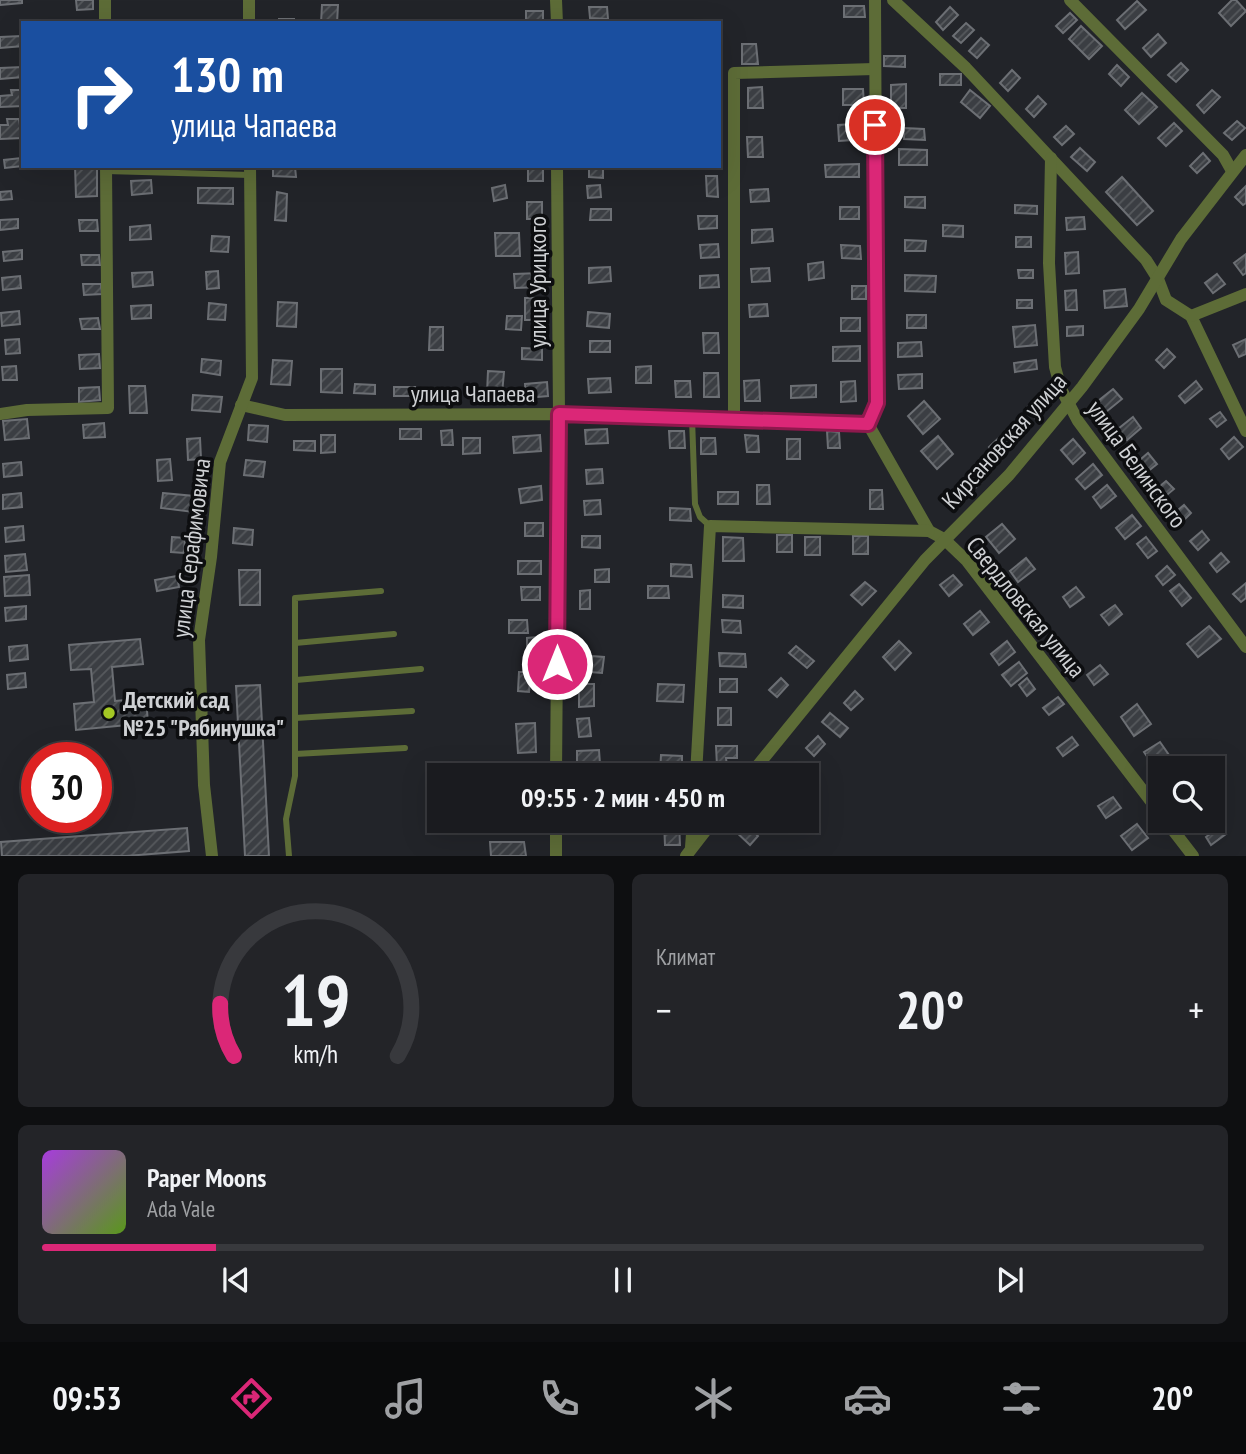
<!DOCTYPE html>
<html lang="ru">
<meta charset="utf-8">
<style>
:root{--surface:#1a1b1f;--page:#232428;--text:#f1f3f6;--muted:#9fa1a4;--line:#38393d;--accent:#db2777}
body{margin:0;font-family:"PT Sans Narrow",sans-serif;background:var(--page);color:var(--text);height:100vh;display:flex;flex-direction:column;font-size:26px;white-space:nowrap}
*{box-sizing:border-box;margin:0}
p{font-size:23px;color:var(--muted)}
.icon{flex:none;width:38px;height:38px;fill:none;stroke:currentColor;stroke-width:2;stroke-linecap:round;stroke-linejoin:round}
.map{position:relative;height:856px;overflow:hidden}
.side{display:flex;flex-direction:column;gap:18px;padding:18px;background:#0e0f11;flex:1}
.side>*{flex:none}
.banner{position:absolute;left:21px;top:21px;width:700px;height:147px;border-radius:0px;box-shadow:0 7px 28px #0002,0 0 0 2px var(--line);background:#1a4fa0;color:#fff;overflow:hidden}
.buttons{position:absolute;left:1148px;top:756px;display:grid;gap:14px}
.buttons a{display:grid;place-items:center;width:77px;height:77px;border-radius:0px;background:var(--surface);box-shadow:0 7px 28px #0002,0 0 0 2px var(--line);font-size:35px}
.speed{position:absolute;left:21px;top:742px;display:flex;gap:14px;font-size:35px;font-weight:700;text-align:center}
.speed>*{display:grid;place-content:center;width:91px;height:91px;border-radius:50%;background:var(--surface);box-shadow:0 7px 28px #0002,0 0 0 2px var(--line);line-height:1}
.speed .limit{border:10px solid #d22;background:#fff;color:#111}
.pin{position:absolute;display:grid;place-items:center;width:60px;height:60px;color:#fff;margin:-30px;border:4px solid #fff;border-radius:50%;box-shadow:0 2px 7px #0007}
.me{position:absolute;width:77px;margin:-38px;rotate:0deg;stroke-linejoin:round;filter:drop-shadow(0 0 5px #0008)}
.turn{display:flex;align-items:center;gap:24px;height:147px;padding:0 35px;font-size:32px}
.turn .icon{width:91px;height:91px;stroke-width:2.5}
.turn b{display:block;font-size:49px;line-height:60px}
.big{font-size:52px;font-weight:800;line-height:1.1}
.side .widget{flex:1;display:flex;flex-direction:column;justify-content:center;gap:10px;min-width:0;padding:0 24px;border-radius:10px;background:var(--page)}
.side .dial{align-items:center;gap:0}
.dial svg{height:182px;overflow:visible;fill:none;stroke:var(--line);stroke-width:7;stroke-linecap:round;text-anchor:middle}
.dial text{fill:var(--text);stroke:none}
.song{display:flex;align-items:center;gap:21px}
.cover{width:84px;height:84px;border-radius:10px;background:linear-gradient(135deg,hsl(280 70% 55%),hsl(90 70% 35%))}
.played{height:7px;border-radius:4px;background:linear-gradient(90deg,var(--accent) 15%,var(--line) 15%)}
.keys{display:flex;justify-content:space-around;direction:ltr}
.heat{display:flex;justify-content:space-between;align-items:center;font-size:38px;direction:ltr}
.side .tiles{flex:1;display:grid;gap:18px;grid-template-columns:1fr 1fr}
.widget:last-child{grid-column:span 2}
.trip{position:absolute;left:427px;top:763px;width:392px;height:70px;border-radius:0px;background:var(--surface);box-shadow:0 7px 28px #0002,0 0 0 2px var(--line);font-weight:800;line-height:70px;text-align:center}
.tab-bar{display:flex;height:112px;justify-content:space-around;align-items:center;background:#0a0b0c;color:var(--muted)}
.tab-bar .icon{width:49px;height:49px}
.tab-bar .selected{color:var(--accent)}
.tab-bar b{font-size:32px;color:var(--text)}
.map>svg:first-child{display:block}
</style>
<div class="map">
<svg width="1246" height="856" viewBox="0 0 1246 856">
<defs>
<pattern id="building-hatch" width="6" height="6" patternUnits="userSpaceOnUse" patternTransform="scale(1.75)"><rect width="6" height="6" fill="#3b3e43"/><path d="M-1 1l2-2M0 6l6-6M5 7l2-2" fill="none" stroke="#56595d"/></pattern>
</defs>
<rect width="100%" height="100%" fill="#222429"/>
<g fill="url(#building-hatch)" stroke="#6c6f74" stroke-width="2">
<polygon points="0,0 22,0 22,3 0,5"/>
<polygon points="76,0 93,0 93,9 77,10"/>
<polygon points="1232,0 1236,0 1246,11 1231,26 1219,13"/>
<polygon points="1137,1 1146,10 1125,29 1117,20"/>
<polygon points="322,5 338,5 337,23 321,23"/>
<polygon points="844,6 864,6 865,17 844,17"/>
<polygon points="589,7 607,7 608,19 590,18"/>
<polygon points="950,7 958,15 943,30 936,22"/>
<polygon points="526,11 543,11 543,22 526,23"/>
<polygon points="1070,13 1077,20 1063,33 1056,26"/>
<rect x="279" y="19" width="15" height="4"/>
<polygon points="966,23 974,30 961,43 953,36"/>
<polygon points="1081,26 1102,46 1089,59 1069,39"/>
<polygon points="1158,34 1166,43 1151,57 1143,48"/>
<polygon points="21,36 23,46 0,48 0,37"/>
<polygon points="981,38 989,45 977,58 969,51"/>
<polygon points="742,44 756,44 758,64 742,64"/>
<polygon points="884,56 905,56 905,67 884,66"/>
<polygon points="1181,63 1188,70 1176,82 1168,75"/>
<polygon points="1117,65 1129,77 1121,86 1109,74"/>
<polygon points="22,67 23,77 0,79 0,68"/>
<polygon points="1012,70 1020,78 1008,91 1000,83"/>
<rect x="940" y="74" width="21" height="11"/>
<polygon points="906,84 906,108 891,108 891,85"/>
<polygon points="762,87 763,108 748,108 748,88"/>
<polygon points="843,89 863,89 864,105 843,105"/>
<polygon points="11,90 23,90 23,106 0,107 0,96 12,95"/>
<polygon points="970,90 990,106 980,118 961,102"/>
<polygon points="1212,90 1220,97 1204,113 1197,105"/>
<polygon points="1142,93 1157,107 1139,124 1125,110"/>
<polygon points="1038,96 1046,104 1034,117 1026,109"/>
<polygon points="7,119 19,119 22,138 0,139 0,125 8,125"/>
<polygon points="1237,121 1245,128 1232,140 1224,133"/>
<polygon points="1174,123 1182,131 1166,146 1158,138"/>
<polygon points="853,124 853,140 839,141 838,125"/>
<polygon points="1066,126 1074,134 1062,145 1054,137"/>
<polygon points="904,128 924,129 925,140 904,139"/>
<polygon points="747,137 762,137 763,157 748,157"/>
<polygon points="1080,148 1095,162 1087,171 1071,157"/>
<polygon points="899,149 927,150 927,165 899,165"/>
<polygon points="1203,153 1210,161 1197,173 1190,166"/>
<polygon points="21,158 22,166 5,168 4,160"/>
<polygon points="859,164 859,177 826,177 825,165"/>
<polygon points="75,166 97,166 97,196 76,197"/>
<polygon points="273,166 295,167 296,177 273,176"/>
<rect x="528" y="166" width="15" height="15"/>
<polygon points="589,168 603,168 603,178 589,177"/>
<polygon points="706,176 717,176 718,197 707,196"/>
<polygon points="1122,177 1153,211 1137,225 1106,192"/>
<polygon points="151,180 152,193 132,195 131,181"/>
<polygon points="505,185 507,198 494,201 492,188"/>
<polygon points="600,185 601,197 588,198 587,186"/>
<polygon points="1246,186 1246,203 1243,205 1235,197"/>
<polygon points="198,188 233,188 233,204 198,203"/>
<polygon points="768,189 769,201 751,202 750,190"/>
<polygon points="11,191 12,199 1,200 0,192"/>
<polygon points="277,192 287,194 286,221 275,220"/>
<polygon points="905,197 925,197 925,208 905,207"/>
<rect x="527" y="202" width="15" height="17"/>
<polygon points="1015,205 1037,206 1037,214 1015,213"/>
<rect x="840" y="207" width="19" height="12"/>
<polygon points="591,209 611,209 611,220 590,220"/>
<polygon points="698,216 717,216 717,228 699,229"/>
<polygon points="1084,217 1085,229 1067,230 1066,218"/>
<polygon points="18,219 18,228 0,230 0,220"/>
<polygon points="79,220 97,220 98,231 80,231"/>
<polygon points="150,225 151,239 130,240 130,227"/>
<polygon points="943,225 963,226 963,237 943,236"/>
<polygon points="772,229 773,241 752,243 752,230"/>
<polygon points="495,233 519,233 520,256 496,256"/>
<polygon points="212,236 229,237 228,252 211,251"/>
<rect x="1016" y="237" width="15" height="10"/>
<polygon points="905,240 926,241 925,251 905,251"/>
<polygon points="718,244 719,257 701,258 700,245"/>
<polygon points="841,245 860,246 861,259 842,258"/>
<polygon points="22,250 22,259 4,261 3,252"/>
<polygon points="1078,252 1079,273 1066,274 1065,253"/>
<polygon points="1246,254 1246,273 1243,275 1234,263"/>
<polygon points="81,255 99,255 100,265 82,265"/>
<polygon points="823,262 824,278 809,280 808,264"/>
<polygon points="610,267 611,281 589,283 589,268"/>
<polygon points="769,268 770,281 752,282 751,269"/>
<polygon points="1018,270 1033,270 1033,278 1019,278"/>
<polygon points="218,271 219,288 207,289 206,272"/>
<polygon points="152,272 153,285 133,287 132,273"/>
<polygon points="540,273 541,287 515,288 514,274"/>
<polygon points="1217,274 1225,284 1213,293 1205,283"/>
<polygon points="718,275 719,287 700,288 700,276"/>
<polygon points="905,275 936,276 935,292 905,291"/>
<polygon points="20,276 21,288 3,290 2,278"/>
<polygon points="83,284 101,284 102,294 84,295"/>
<rect x="852" y="286" width="14" height="13"/>
<polygon points="1125,289 1127,306 1105,308 1104,291"/>
<polygon points="1076,290 1077,310 1066,310 1065,291"/>
<rect x="525" y="298" width="15" height="22"/>
<rect x="1017" y="300" width="15" height="8"/>
<polygon points="278,302 297,303 296,327 277,326"/>
<polygon points="209,303 226,305 225,320 208,319"/>
<polygon points="767,304 768,316 750,317 749,305"/>
<polygon points="151,305 151,318 132,319 131,306"/>
<polygon points="19,311 20,324 2,326 1,313"/>
<polygon points="588,312 610,314 609,328 587,326"/>
<rect x="907" y="315" width="19" height="13"/>
<polygon points="507,316 522,316 521,330 506,329"/>
<polygon points="98,318 100,329 82,329 80,319"/>
<rect x="841" y="318" width="19" height="13"/>
<polygon points="1035,325 1037,345 1015,347 1013,327"/>
<polygon points="1083,326 1083,335 1067,336 1067,327"/>
<polygon points="430,327 443,327 443,350 429,350"/>
<polygon points="703,333 718,333 719,353 704,353"/>
<polygon points="19,339 20,353 6,354 5,340"/>
<polygon points="1246,339 1246,354 1239,357 1233,345"/>
<rect x="590" y="341" width="20" height="11"/>
<polygon points="921,342 922,356 898,357 898,343"/>
<polygon points="860,346 860,361 833,361 833,347"/>
<polygon points="522,348 542,349 542,360 522,359"/>
<polygon points="1167,349 1175,357 1164,368 1156,360"/>
<polygon points="99,354 100,368 80,369 79,355"/>
<polygon points="202,359 221,361 220,375 201,372"/>
<polygon points="273,360 292,361 290,385 271,384"/>
<polygon points="1036,360 1037,369 1015,372 1014,363"/>
<polygon points="16,366 17,380 3,380 2,367"/>
<polygon points="651,366 651,383 636,383 636,367"/>
<polygon points="321,369 342,369 342,393 321,392"/>
<polygon points="488,371 504,372 502,394 487,393"/>
<polygon points="704,373 718,373 719,397 704,397"/>
<polygon points="922,374 922,388 899,389 898,375"/>
<polygon points="610,378 611,392 589,393 588,379"/>
<polygon points="759,380 760,401 745,401 744,381"/>
<polygon points="675,381 690,381 691,397 676,397"/>
<polygon points="855,381 856,401 841,402 841,382"/>
<polygon points="1196,381 1202,389 1185,403 1179,396"/>
<polygon points="547,382 548,396 526,398 525,384"/>
<polygon points="355,384 375,385 375,394 354,393"/>
<polygon points="816,385 816,397 791,398 791,386"/>
<polygon points="129,386 145,386 147,413 130,413"/>
<polygon points="99,387 100,400 79,402 79,388"/>
<polygon points="394,387 415,387 414,396 394,396"/>
<polygon points="1113,389 1122,399 1101,416 1093,405"/>
<polygon points="1044,392 1053,402 1035,418 1026,408"/>
<polygon points="193,395 222,397 220,412 192,410"/>
<polygon points="924,401 940,419 923,434 908,416"/>
<polygon points="1220,412 1226,420 1217,427 1210,419"/>
<polygon points="1133,417 1141,428 1127,440 1118,429"/>
<polygon points="27,419 29,438 5,440 3,421"/>
<polygon points="104,423 105,437 84,438 83,425"/>
<polygon points="249,425 268,426 267,442 248,440"/>
<rect x="400" y="429" width="21" height="10"/>
<polygon points="607,429 608,443 586,444 585,430"/>
<polygon points="452,430 453,445 442,445 441,431"/>
<polygon points="669,431 684,431 685,448 670,448"/>
<polygon points="827,431 839,432 840,448 828,448"/>
<polygon points="321,435 335,435 335,452 321,453"/>
<polygon points="540,435 541,451 514,453 513,437"/>
<polygon points="745,435 758,436 759,452 747,452"/>
<polygon points="1002,435 1008,441 995,454 989,447"/>
<polygon points="938,436 953,454 937,469 921,451"/>
<polygon points="1234,437 1243,447 1229,459 1221,449"/>
<polygon points="200,438 201,459 188,460 187,439"/>
<polygon points="463,438 480,438 480,453 463,454"/>
<polygon points="701,438 715,438 716,454 701,454"/>
<rect x="787" y="439" width="13" height="20"/>
<polygon points="1073,439 1085,453 1073,464 1061,450"/>
<polygon points="294,441 315,441 315,451 294,450"/>
<polygon points="1148,453 1157,464 1142,476 1134,465"/>
<polygon points="170,459 172,480 158,481 157,460"/>
<polygon points="246,460 265,462 263,477 244,475"/>
<polygon points="21,462 22,475 4,477 3,464"/>
<polygon points="1093,464 1102,475 1085,489 1076,479"/>
<polygon points="602,469 603,483 587,484 586,470"/>
<polygon points="972,472 981,483 963,499 955,488"/>
<polygon points="1166,481 1174,489 1162,499 1154,491"/>
<polygon points="757,485 769,485 770,504 757,504"/>
<polygon points="1107,485 1116,496 1101,508 1093,497"/>
<polygon points="541,486 542,500 521,503 519,489"/>
<polygon points="870,490 882,490 883,509 870,509"/>
<rect x="718" y="492" width="20" height="12"/>
<polygon points="21,493 22,507 3,509 3,495"/>
<polygon points="163,493 194,496 193,512 161,508"/>
<polygon points="600,500 601,514 585,515 584,501"/>
<polygon points="1184,505 1191,513 1180,524 1172,515"/>
<polygon points="670,508 690,509 691,521 670,520"/>
<polygon points="1132,515 1141,526 1125,539 1116,528"/>
<rect x="525" y="523" width="18" height="13"/>
<polygon points="1002,524 1015,539 999,553 986,537"/>
<polygon points="23,526 24,540 6,542 5,528"/>
<polygon points="234,528 253,530 252,545 233,543"/>
<polygon points="1202,531 1209,540 1198,550 1190,541"/>
<rect x="777" y="535" width="15" height="17"/>
<polygon points="582,536 600,536 600,548 582,547"/>
<rect x="853" y="536" width="15" height="18"/>
<polygon points="172,537 185,538 184,553 171,552"/>
<polygon points="723,537 743,538 744,561 723,561"/>
<rect x="805" y="537" width="15" height="18"/>
<polygon points="1146,537 1157,551 1148,558 1137,544"/>
<polygon points="1221,553 1229,562 1217,572 1210,563"/>
<polygon points="25,554 27,570 6,572 5,556"/>
<polygon points="1026,558 1035,569 1018,582 1010,571"/>
<rect x="518" y="561" width="23" height="13"/>
<polygon points="671,564 691,565 692,577 671,576"/>
<polygon points="1167,566 1175,575 1163,585 1156,576"/>
<polygon points="609,569 609,582 595,582 595,570"/>
<polygon points="239,570 260,570 260,605 240,605"/>
<polygon points="29,575 30,595 5,596 4,577"/>
<polygon points="953,575 962,585 949,596 940,585"/>
<polygon points="177,576 179,587 157,591 155,580"/>
<polygon points="865,582 876,591 862,605 851,595"/>
<polygon points="1246,583 1246,598 1241,602 1233,594"/>
<polygon points="1179,584 1191,598 1182,606 1170,591"/>
<polygon points="648,586 668,586 669,598 648,598"/>
<polygon points="521,587 540,587 540,600 522,600"/>
<polygon points="1076,587 1084,597 1070,607 1063,597"/>
<polygon points="590,590 590,609 580,609 580,591"/>
<polygon points="723,595 743,596 743,608 723,607"/>
<polygon points="1115,605 1122,614 1109,625 1101,615"/>
<polygon points="26,606 26,619 6,621 5,608"/>
<polygon points="980,611 989,622 973,635 964,624"/>
<polygon points="509,620 527,620 528,633 509,633"/>
<polygon points="722,620 740,621 741,633 723,632"/>
<polygon points="1209,626 1221,639 1198,657 1187,644"/>
<polygon points="537,637 537,651 527,651 527,638"/>
<polygon points="140,639 143,664 112,667 115,701 146,698 148,723 76,730 74,704 94,702 91,669 71,670 69,645"/>
<polygon points="899,641 911,653 895,670 883,657"/>
<polygon points="1007,641 1015,652 999,665 991,654"/>
<polygon points="27,645 28,659 10,661 9,647"/>
<polygon points="796,646 814,661 807,668 789,653"/>
<polygon points="719,653 745,654 746,667 720,666"/>
<polygon points="578,655 604,657 602,673 577,671"/>
<polygon points="1019,662 1027,673 1011,686 1002,675"/>
<polygon points="1100,665 1108,674 1094,685 1087,675"/>
<polygon points="519,672 531,672 529,692 518,691"/>
<polygon points="25,673 26,687 8,689 7,675"/>
<polygon points="781,678 788,685 777,697 769,690"/>
<polygon points="1027,678 1035,689 1027,696 1019,685"/>
<rect x="720" y="679" width="17" height="13"/>
<polygon points="579,684 594,684 594,706 579,707"/>
<polygon points="658,684 684,685 683,702 657,701"/>
<polygon points="260,685 269,856 245,856 236,686"/>
<polygon points="855,691 863,699 851,710 844,703"/>
<polygon points="1058,697 1064,704 1049,715 1043,708"/>
<polygon points="1137,704 1151,724 1134,736 1121,717"/>
<rect x="718" y="708" width="13" height="17"/>
<polygon points="830,713 848,728 840,737 822,722"/>
<polygon points="589,718 591,736 579,737 577,719"/>
<polygon points="535,723 536,752 518,753 516,724"/>
<polygon points="818,736 825,744 814,756 806,748"/>
<polygon points="1072,737 1078,745 1063,756 1057,748"/>
<polygon points="1160,742 1169,755 1153,765 1144,752"/>
<polygon points="716,746 737,746 737,758 726,758 727,766 717,766"/>
<polygon points="599,750 600,764 577,765 577,751"/>
<polygon points="661,755 682,756 682,774 660,773"/>
<polygon points="795,763 803,771 798,775 784,775"/>
<polygon points="1113,797 1121,808 1106,818 1098,806"/>
<polygon points="1213,818 1215,821 1200,832 1194,824 1199,821 1213,821"/>
<polygon points="577,821 592,821 593,828 578,828"/>
<polygon points="743,821 758,836 750,845 734,830"/>
<polygon points="664,822 679,822 680,845 665,845"/>
<polygon points="1137,824 1148,838 1132,850 1121,836"/>
<polygon points="1221,826 1226,834 1211,845 1206,837"/>
<polygon points="187,828 189,851 126,856 2,856 1,842"/>
<polygon points="490,842 524,842 526,856 491,856"/>
</g>
<g fill="none" stroke-linecap="round" stroke-linejoin="round">
<g stroke="#5d6c37" stroke-width="6">
<polyline points="106,171 250,175"/>
<polyline points="692,418 695,504 700,517 710,526"/>
<polyline points="295,643 394,634"/>
<polyline points="296,680 421,669"/>
<polyline points="295,718 412,711"/>
<polyline points="295,754 405,748"/>
<polyline points="289,856 286,819 295,776 295,598 381,591"/>
</g>
<g stroke="#5d6c37" stroke-width="12">
<polyline points="105,0 105,23"/>
<polyline points="249,0 249,23"/>
<polyline points="556,0 557,23"/>
<polyline points="893,0 966,68 1146,260 1158,279 1166,300 1191,316 1246,431"/>
<polyline points="1070,0 1223,155 1232,171"/>
<polyline points="1051,158 1049,263 1055,367 1061,389 1078,421 1246,647"/>
<polyline points="1191,316 1246,294"/>
<polyline points="241,405 285,415 559,414 868,424"/>
<polyline points="0,414 27,410 108,408 106,166"/>
<polyline points="734,419 734,73 874,69"/>
<polyline points="868,424 929,531 944,539 967,561 1160,813"/>
<polyline points="868,424 877,403 875,0"/>
<polyline points="556,775 559,414 557,166"/>
<polyline points="696,775 710,526 929,531"/>
<polyline points="750,775 925,560 1009,475 1082,387 1139,309 1181,239 1246,155"/>
<polyline points="1166,821 1193,856"/>
<polyline points="691,847 693,821"/>
<polyline points="212,856 204,785 199,640 211,557 220,462 252,378 250,166"/>
<polyline points="556,856 556,821"/>
<polyline points="686,856 713,821"/>
</g>
</g>
<g fill="none" stroke-linecap="round" stroke-linejoin="round">
<g stroke="#8e194d" stroke-width="18">
<polyline id="route" points="557,664 559,414 868,424 877,403 875,125"/>
</g>
<use href="#route" stroke="#db2777" stroke-width="12"/>
</g>
<circle fill="#a4c824" stroke="#0d0e10" stroke-width="2.5" cx="109" cy="713" r="7"/>
<g text-anchor="middle" dominant-baseline="central" stroke-width="7" stroke-linejoin="round" paint-order="stroke">
<g font-size="24" fill="#cfd1d4" stroke="#0d0e10">
<text transform="translate(537 282) rotate(-90)">улица Урицкого</text>
<text x="473" y="393">улица Чапаева</text>
<text transform="translate(1004 441) rotate(-48)">Кирсановская улица</text>
<text transform="translate(1137 464) rotate(54)">улица Белинского</text>
<text transform="translate(191 548) rotate(-83)">улица Серафимовича</text>
<text transform="translate(1026 607) rotate(51)">Свердловская улица</text>
</g>
<g font-size="24" font-weight="bold" fill="#cfd1d4" stroke="#0d0e10" text-anchor="start">
<text x="123" y="699">Детский сад<tspan x="123" dy="28">№25 "Рябинушка"</tspan></text>
</g>
</g>
</svg>
<div class="buttons">
<a><svg class="icon" aria-label="search" viewBox="0 0 24 24"><circle cx="10" cy="10" r="6"/><path d="M15 15l6 6"/></svg></a>
</div>
<div class="speed"><div class="limit">30</div></div>
<div class="pin" style="left:875px;top:125px;background:#d93025"><svg class="icon" aria-label="arrive" viewBox="0 0 24 24"><path d="M6 21V4h12l-3 4 3 4H6"/></svg></div>
<svg class="me" style="left:557px;top:664px" viewBox="-20 -20 40 40"><circle r="17" fill="#db2777" stroke="#fff" stroke-width="3"/><path d="M0-11L8 9 0 5-8 9z" fill="#fff"/></svg>
<div class="trip">09:55 · 2 мин · 450 m</div>
<div class="banner">
<div class="turn"><svg class="icon" aria-label="right" viewBox="0 0 24 24"><path d="M7 20v-9h11M14 6l5 5-5 5"/></svg><div><b>130 m</b>улица Чапаева</div></div>
</div>
</div>
<section class="side">
<div class="tiles">
<div class="widget dial"><svg viewBox="0 0 100 80">
<path d="M14 69A42 42 0 1 1 86 69"/>
<path d="M14 69A42 42 0 0 1 8 46" stroke="#db2777"/>
<text x="50" y="56" font-size="32" font-weight="700">19</text>
<text x="50" y="72" font-size="11">km/h</text>
</svg></div>
<div class="widget"><p>Климат</p>
<div class="heat"><a>−</a><b class="big">20°</b><a>+</a></div>
</div>
<div class="widget">
<div class="song"><i class="cover"></i><div><b>Paper Moons</b><p>Ada Vale</p></div></div>
<div class="played"></div>
<div class="keys"><svg class="icon" aria-label="previous" viewBox="0 0 24 24"><path d="M18 5L8 12l10 7zM5 5v14"/></svg><svg class="icon" aria-label="pause" viewBox="0 0 24 24"><path d="M8 5v14M16 5v14"/></svg><svg class="icon" aria-label="next" viewBox="0 0 24 24"><path d="M6 5l10 7-10 7zM19 5v14"/></svg></div>
</div>
</div>
</section>
<nav class="tab-bar">
<b>09:53</b>
<svg class="icon selected" aria-label="directions" viewBox="0 0 24 24"><path d="M12 3l9 9-9 9-9-9zM9 14v-3h6M13 9l2 2-2 2"/></svg>
<svg class="icon" aria-label="music" viewBox="0 0 24 24"><path d="M9 18V5l10-2v13"/><circle cx="6" cy="18" r="3"/><circle cx="16" cy="16" r="3"/></svg>
<svg class="icon" aria-label="phone" viewBox="0 0 24 24"><path d="M5 4h4l2 5-3 2q2 4 5 5l2-3 5 2v4C11 20 4 13 5 4z"/></svg>
<svg class="icon" aria-label="climate" viewBox="0 0 24 24"><path d="M12 3v18M4 7l16 10M4 17L20 7"/></svg>
<svg class="icon" aria-label="car" viewBox="0 0 24 24"><path d="M5 17H2v-5l4-1 3-4h7l3 4 3 1v5h-3M9 17h6M6 11h13"/><circle cx="7" cy="17" r="2"/><circle cx="17" cy="17" r="2"/></svg>
<svg class="icon" aria-label="filters" viewBox="0 0 24 24"><path d="M4 7h16M4 17h16"/><circle cx="9" cy="7" r="2"/><circle cx="15" cy="17" r="2"/></svg>
<b>20°</b>
</nav>
